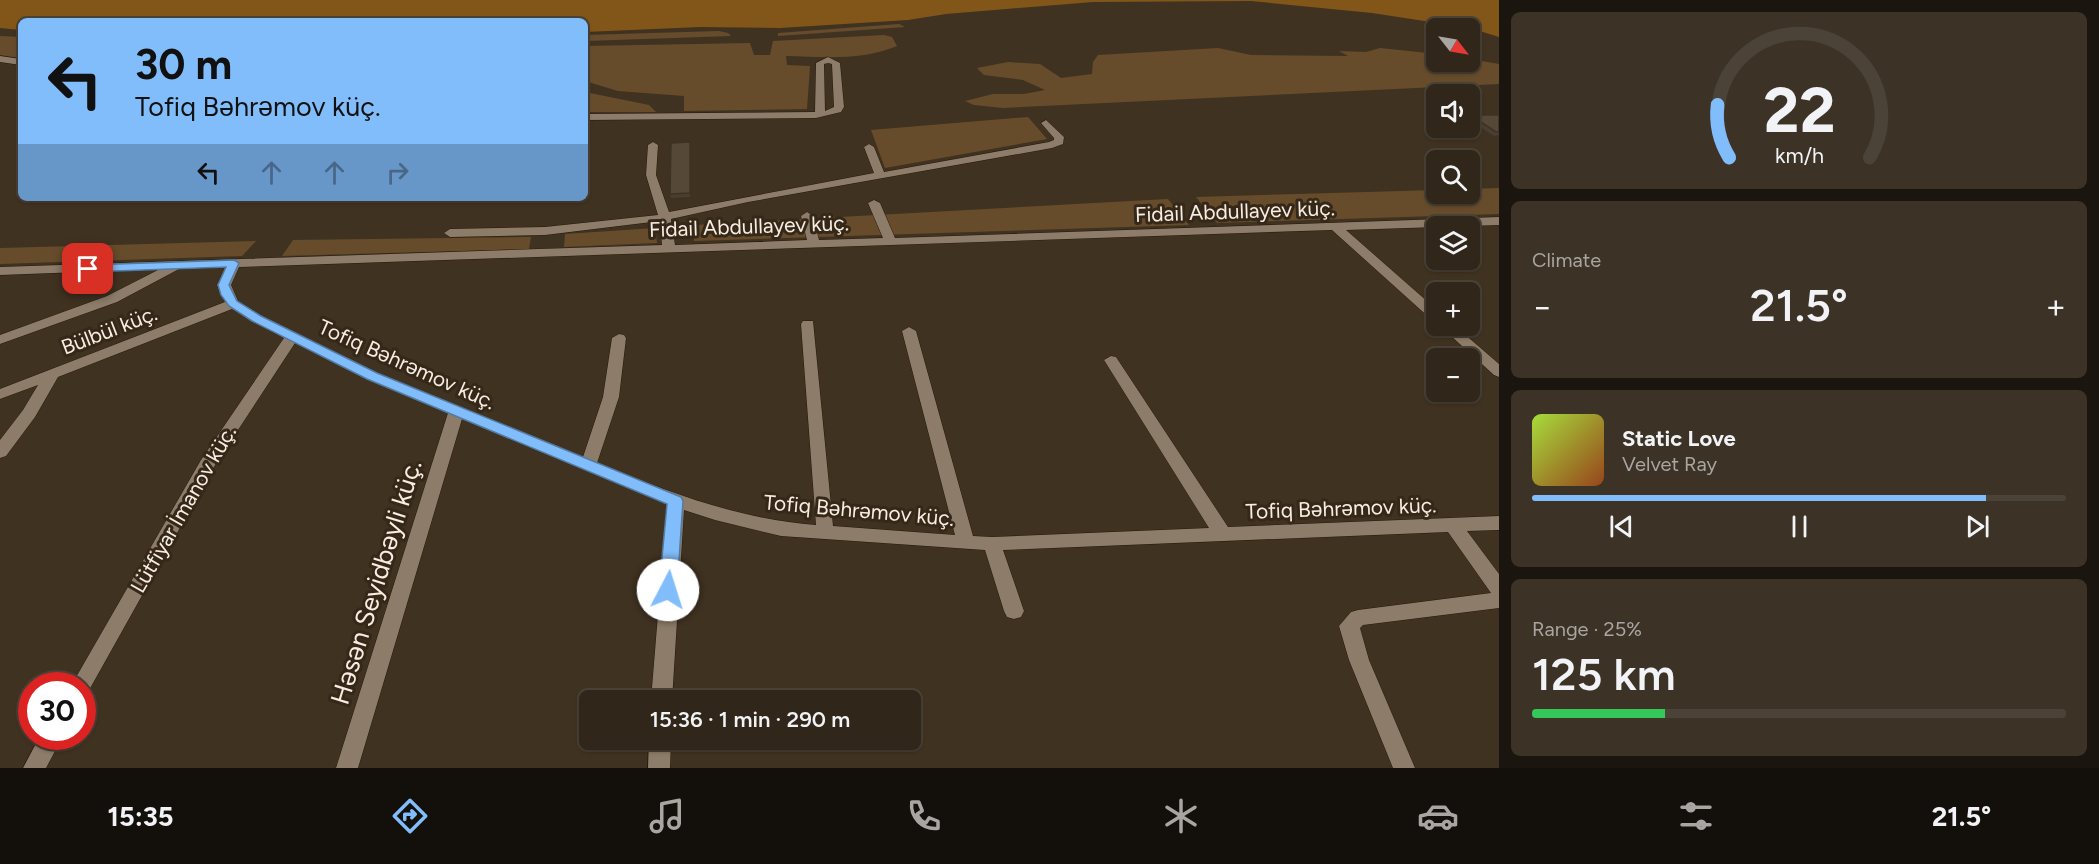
<!DOCTYPE html>
<meta charset="utf-8">
<style>
:root{--surface:#302619;--page:#3c3226;--text:#f1f3f6;--muted:#a8a5a2;--line:#4b4338;--accent:#81bdfa}
body{margin:0;font-family:Figtree,sans-serif;background:var(--page);color:var(--text);height:100vh;display:flex;flex-direction:column;font-size:22px;white-space:nowrap}
*{box-sizing:border-box;margin:0}
p{font-size:20px;color:var(--muted)}
.icon{flex:none;width:33px;height:33px;fill:none;stroke:currentColor;stroke-width:2;stroke-linecap:round;stroke-linejoin:round}
.map{position:relative;flex:1;overflow:hidden}
.panel{display:flex;flex-direction:column;gap:12px;padding:12px;background:#1a150e;width:600px}
.panel>*{flex:none}
.hud{position:absolute;left:18px;top:18px;width:570px;height:183px;border-radius:9px;box-shadow:0 2px 4px #0004,0 0 0 2px var(--line);background:#81bdfa;color:#111;overflow:hidden}
.needle{width:39px;rotate:121deg}
.fabs{position:absolute;left:1426px;top:18px;display:grid;gap:12px}
.fabs a{display:grid;place-items:center;width:54px;height:54px;border-radius:9px;background:var(--surface);box-shadow:0 2px 4px #0004,0 0 0 2px var(--line);font-size:30px}
.speed{position:absolute;left:18px;top:672px;display:flex;gap:12px;font-size:30px;font-weight:700;text-align:center}
.speed>*{display:grid;place-content:center;width:78px;height:78px;border-radius:50%;background:var(--surface);box-shadow:0 2px 4px #0004,0 0 0 2px var(--line);line-height:1}
.speed .limit{border:9px solid #d22;background:#fff;color:#111}
.pin{position:absolute;display:grid;place-items:center;width:51px;height:51px;color:#fff;margin:-26px;border-radius:12px;box-shadow:0 3px 9px #0006}
.me{position:absolute;width:66px;margin:-33px;rotate:5deg;stroke-linejoin:round;filter:drop-shadow(0 0 4px #0008)}
.turn{display:flex;align-items:center;gap:21px;height:126px;padding:0 18px;font-size:27px}
.turn .icon{width:78px;height:78px;stroke-width:2.5}
.turn b{display:block;font-size:42px;line-height:51px}
.lanes{display:flex;align-items:center;height:57px;padding:0 18px;background:#0003;justify-content:center;gap:30px;direction:ltr}
.lanes .off{opacity:.35}
.big{font-size:45px;font-weight:600;line-height:1.1}
.panel .card{flex:1;display:flex;flex-direction:column;justify-content:center;gap:9px;min-width:0;padding:0 21px;border-radius:9px;background:var(--page)}
.panel .dial{align-items:center;gap:0}
.dial svg{height:156px;overflow:visible;fill:none;stroke:var(--line);stroke-width:7;stroke-linecap:round;text-anchor:middle}
.dial text{fill:var(--text);stroke:none}
.song{display:flex;align-items:center;gap:18px}
.cover{width:72px;height:72px;border-radius:9px;background:linear-gradient(135deg,hsl(80 70% 55%),hsl(20 70% 35%))}
.played{height:6px;border-radius:3px;background:linear-gradient(90deg,var(--accent) 85%,var(--line) 85%)}
.keys{display:flex;justify-content:space-around;direction:ltr}
.heat{display:flex;justify-content:space-between;align-items:center;font-size:33px;direction:ltr}
.charge{height:9px;border-radius:4px;background:linear-gradient(90deg,#34c759 25%,var(--line) 0)}
.trip{position:absolute;left:579px;top:690px;width:342px;height:60px;border-radius:9px;background:var(--surface);box-shadow:0 2px 4px #0004,0 0 0 2px var(--line);font-weight:600;line-height:60px;text-align:center}
.tab-bar{display:flex;height:96px;justify-content:space-around;align-items:center;background:#130f0a;color:var(--muted)}
.tab-bar .icon{width:42px;height:42px}
.tab-bar .on{color:var(--accent)}
.tab-bar b{font-size:27px;color:var(--text)}
main{display:flex;flex:1;min-height:0}
.map>svg:first-child{display:block}
</style>
<main>
<div class="map">
<svg width="1499" height="768" viewBox="0 0 1499 768">
<rect width="100%" height="100%" fill="#403221"/>
<g fill="#674c2c">
<polygon points="899,24 905,27 778,36 778,33"/>
<polygon points="719,31 728,33 731,36 585,41 585,35"/>
<path d="M884 35 892 37 897 46C862 61 824 57 786 56L787 65 810 66 807 109 684 111V96L618 91 585 81V46L750 43 754 55H770L773 41Z"/>
<polygon points="0,36 21,37 21,58 0,55"/>
<polygon points="1218,48 1251,55 1348,56 1339,51 1366,52 1380,48 1437,54 1437,62 1470,62 1470,59 1499,64 1499,84 1003,108 974,105 965,101 993,94 1024,94 1045,90 1023,80 984,75 977,68 1008,62 1040,64 1061,78 1092,74 1093,62 1098,55"/>
<polygon points="585,92 649,105 656,112 585,112"/>
<polygon points="1028,117 1047,139 885,168 871,130"/>
<polygon points="1499,188 1499,214 1217,223 1196,197 1437,190 1437,194 1470,194 1470,189"/>
<polygon points="1168,199 1189,225 694,241 695,225"/>
<polygon points="655,228 657,243 564,247 565,234"/>
<polygon points="531,237 529,249 282,256 293,240"/>
<polygon points="256,241 242,256 0,264 0,248"/>
</g>
<polygon fill="#825619" points="0,0 1499,0 1499,37 1470,28 1372,13 1251,1 1093,2 946,14 908,20 780,28 700,27 585,32 585,21 168,21 161,18 144,21 21,21 21,30 0,28"/>
<g fill="none" stroke-linecap="round" stroke-linejoin="round">
<g stroke="#261909" stroke-width="1">
<g id="minor">
<polygon points="0,56 21,59 21,65 0,62"/>
<path d="M828 57 840 63 844 107 841 112 816 118 585 120V114L815 112 816 63ZM828 63 832 64 834 107 825 111 824 64Z"/>
<path d="M1046 120 1064 137 1063 144 1052 148 748 202 671 219 675 245 807 240 801 216 807 212 813 216 819 240 883 238 868 203 874 200 880 203 895 238 1499 217V225L1346 230 1437 310V321L1432 320 1332 230 239 267 231 285 238 301 262 316 377 373 583 457 603 397 612 338 619 334 624 335 626 338 619 397 597 463C668 492 738 519 816 525L801 324 803 321H813L833 526 955 535 902 331 909 327 916 331 973 536 992 537 1209 528 1104 360 1111 356 1116 357 1228 527 1499 516V530L1467 531 1499 574V608L1363 625 1360 628 1369 660 1415 768H1393L1349 660 1339 626 1351 612 1358 610 1491 593 1448 532 1003 550 1024 611 1021 617 1014 619 1007 617 1004 611 985 550 781 536 715 520 684 510 672 700H651L667 504 462 419 358 768H336L448 413 367 379 295 343 215 465 88 692 82 695V686H71L201 460 284 338 232 309 58 377 35 417 6 456 0 458V440L23 410 38 385 0 399V389L225 302 217 285 226 267 179 269 117 302 0 344V335L107 296 160 269 0 275V267L662 245 660 221 545 235 450 237 444 233 450 229 545 227 658 215 646 175 648 145 653 142 658 145 656 175 669 212 874 173 864 147 869 144 874 147 884 172 1049 142 1054 140V138L1041 123Z"/>
<polygon points="1440,326 1455,326 1499,364 1499,377 1494,375"/>
<polygon points="40,736 63,736 46,768 23,768"/>
<polygon points="649,740 671,740 670,768 648,768"/>
</g>
</g>
<use href="#minor" fill="#8c7c69" fill-rule="evenodd"/>
</g>
<g fill="#4a3e2f">
<polygon points="1470,115 1499,115 1499,135 1494,136 1470,120"/>
<polygon points="690,142 690,197 671,198 670,194"/>
</g>
<g fill="#564837" stroke="#3c3226" stroke-width="1.5">
<polygon points="1470,115 1499,115 1499,132 1496,132"/>
<polygon points="690,142 690,193 670,194 671,143"/>
</g>
<polygon fill="#81bdfa" stroke="#547ba2" stroke-width="1.5" points="234,260 239,263 229,285 237,301 261,316 377,373 681,497 683,501 677,590 674,595 668,597 662,595 659,590 667,504 367,379 252,321 229,306 221,295 218,285 226,267 88,272 82,269 88,265"/>
<g text-anchor="middle" dominant-baseline="central" stroke-width="6" stroke-linejoin="round" paint-order="stroke">
<g font-size="21" fill="#f7ede3" stroke="#352818">
<text transform="translate(1235 211) rotate(-2)">Fidail Abdullayev küç.</text>
<text transform="translate(749 226) rotate(-2)">Fidail Abdullayev küç.</text>
<text transform="translate(109 330) rotate(-21)">Bülbül küç.</text>
<text transform="translate(407 364) rotate(24)">Tofiq Bəhrəmov küç.</text>
<text transform="translate(1341 508) rotate(-2)">Tofiq Bəhrəmov küç.</text>
<text transform="translate(183 509) rotate(-60)">Lütfiyar İmanov küç.</text>
<text transform="translate(859 510) rotate(5)">Tofiq Bəhrəmov küç.</text>
</g>
<g font-size="26" fill="#f7ede3" stroke="#352818">
<text transform="translate(376 582) rotate(-73)">Həsən Seyidbəyli küç.</text>
</g>
</g>
</svg>
<div class="fabs">
<a><svg class="needle" viewBox="-14 -14 28 28"><path d="M0-13l5 13h-10z" fill="#e53935"/><path d="M0 13l5-13h-10z" fill="#a8a5a2"/></svg></a>
<a><svg class="icon" aria-label="sound" viewBox="0 0 24 24"><path d="M4 9h4l5-4v14l-5-4H4zM17 9q2 3 0 6"/></svg></a>
<a><svg class="icon" aria-label="search" viewBox="0 0 24 24"><circle cx="10" cy="10" r="6"/><path d="M15 15l6 6"/></svg></a>
<a><svg class="icon" aria-label="layers" viewBox="0 0 24 24"><path d="M12 4l9 5-9 5-9-5zM3 14l9 5 9-5"/></svg></a>
<a>+</a>
<a>−</a>
</div>
<div class="speed"><div class="limit">30</div></div>
<div class="pin" style="left:88px;top:269px;background:#d93025"><svg class="icon" aria-label="arrive" viewBox="0 0 24 24"><path d="M6 21V4h12l-3 4 3 4H6"/></svg></div>
<svg class="me" style="left:668px;top:590px" viewBox="-20 -20 40 40"><circle r="19" fill="#fff"/><path d="M0-13L10 11 0 6-10 11z" fill="#81bdfa"/></svg>
<div class="trip">15:36 · 1 min · 290 m</div>
<div class="hud">
<div class="turn"><svg class="icon" aria-label="left" viewBox="0 0 24 24"><path d="M17 20v-9H6M10 6l-5 5 5 5"/></svg><div><b>30 m</b>Tofiq Bəhrəmov küç.</div></div>
<div class="lanes"><svg class="icon" aria-label="left" viewBox="0 0 24 24"><path d="M17 20v-9H6M10 6l-5 5 5 5"/></svg><svg class="icon off" aria-label="ahead" viewBox="0 0 24 24"><path d="M12 20V5M6 11l6-6 6 6"/></svg><svg class="icon off" aria-label="ahead" viewBox="0 0 24 24"><path d="M12 20V5M6 11l6-6 6 6"/></svg><svg class="icon off" aria-label="right" viewBox="0 0 24 24"><path d="M7 20v-9h11M14 6l5 5-5 5"/></svg></div>
</div>
</div>
<section class="panel">
<div class="card dial"><svg viewBox="0 0 100 80">
<path d="M14 69A42 42 0 1 1 86 69"/>
<path d="M14 69A42 42 0 0 1 8 42" stroke="#81bdfa"/>
<text x="50" y="56" font-size="32" font-weight="700">22</text>
<text x="50" y="72" font-size="11">km/h</text>
</svg></div>
<div class="card"><p>Climate</p>
<div class="heat"><a>−</a><b class="big">21.5°</b><a>+</a></div>
</div>
<div class="card">
<div class="song"><i class="cover"></i><div><b>Static Love</b><p>Velvet Ray</p></div></div>
<div class="played"></div>
<div class="keys"><svg class="icon" aria-label="previous" viewBox="0 0 24 24"><path d="M18 5L8 12l10 7zM5 5v14"/></svg><svg class="icon" aria-label="pause" viewBox="0 0 24 24"><path d="M8 5v14M16 5v14"/></svg><svg class="icon" aria-label="next" viewBox="0 0 24 24"><path d="M6 5l10 7-10 7zM19 5v14"/></svg></div>
</div>
<div class="card"><p>Range · 25%</p><b class="big">125 km</b><div class="charge"></div></div>
</section>
</main>
<nav class="tab-bar">
<b>15:35</b>
<svg class="icon on" aria-label="directions" viewBox="0 0 24 24"><path d="M12 3l9 9-9 9-9-9zM9 14v-3h6M13 9l2 2-2 2"/></svg>
<svg class="icon" aria-label="music" viewBox="0 0 24 24"><path d="M9 18V5l10-2v13"/><circle cx="6" cy="18" r="3"/><circle cx="16" cy="16" r="3"/></svg>
<svg class="icon" aria-label="phone" viewBox="0 0 24 24"><path d="M5 4h4l2 5-3 2q2 4 5 5l2-3 5 2v4C11 20 4 13 5 4z"/></svg>
<svg class="icon" aria-label="climate" viewBox="0 0 24 24"><path d="M12 3v18M4 7l16 10M4 17L20 7"/></svg>
<svg class="icon" aria-label="car" viewBox="0 0 24 24"><path d="M5 17H2v-5l4-1 3-4h7l3 4 3 1v5h-3M9 17h6M6 11h13"/><circle cx="7" cy="17" r="2"/><circle cx="17" cy="17" r="2"/></svg>
<svg class="icon" aria-label="filters" viewBox="0 0 24 24"><path d="M4 7h16M4 17h16"/><circle cx="9" cy="7" r="2"/><circle cx="15" cy="17" r="2"/></svg>
<b>21.5°</b>
</nav>
